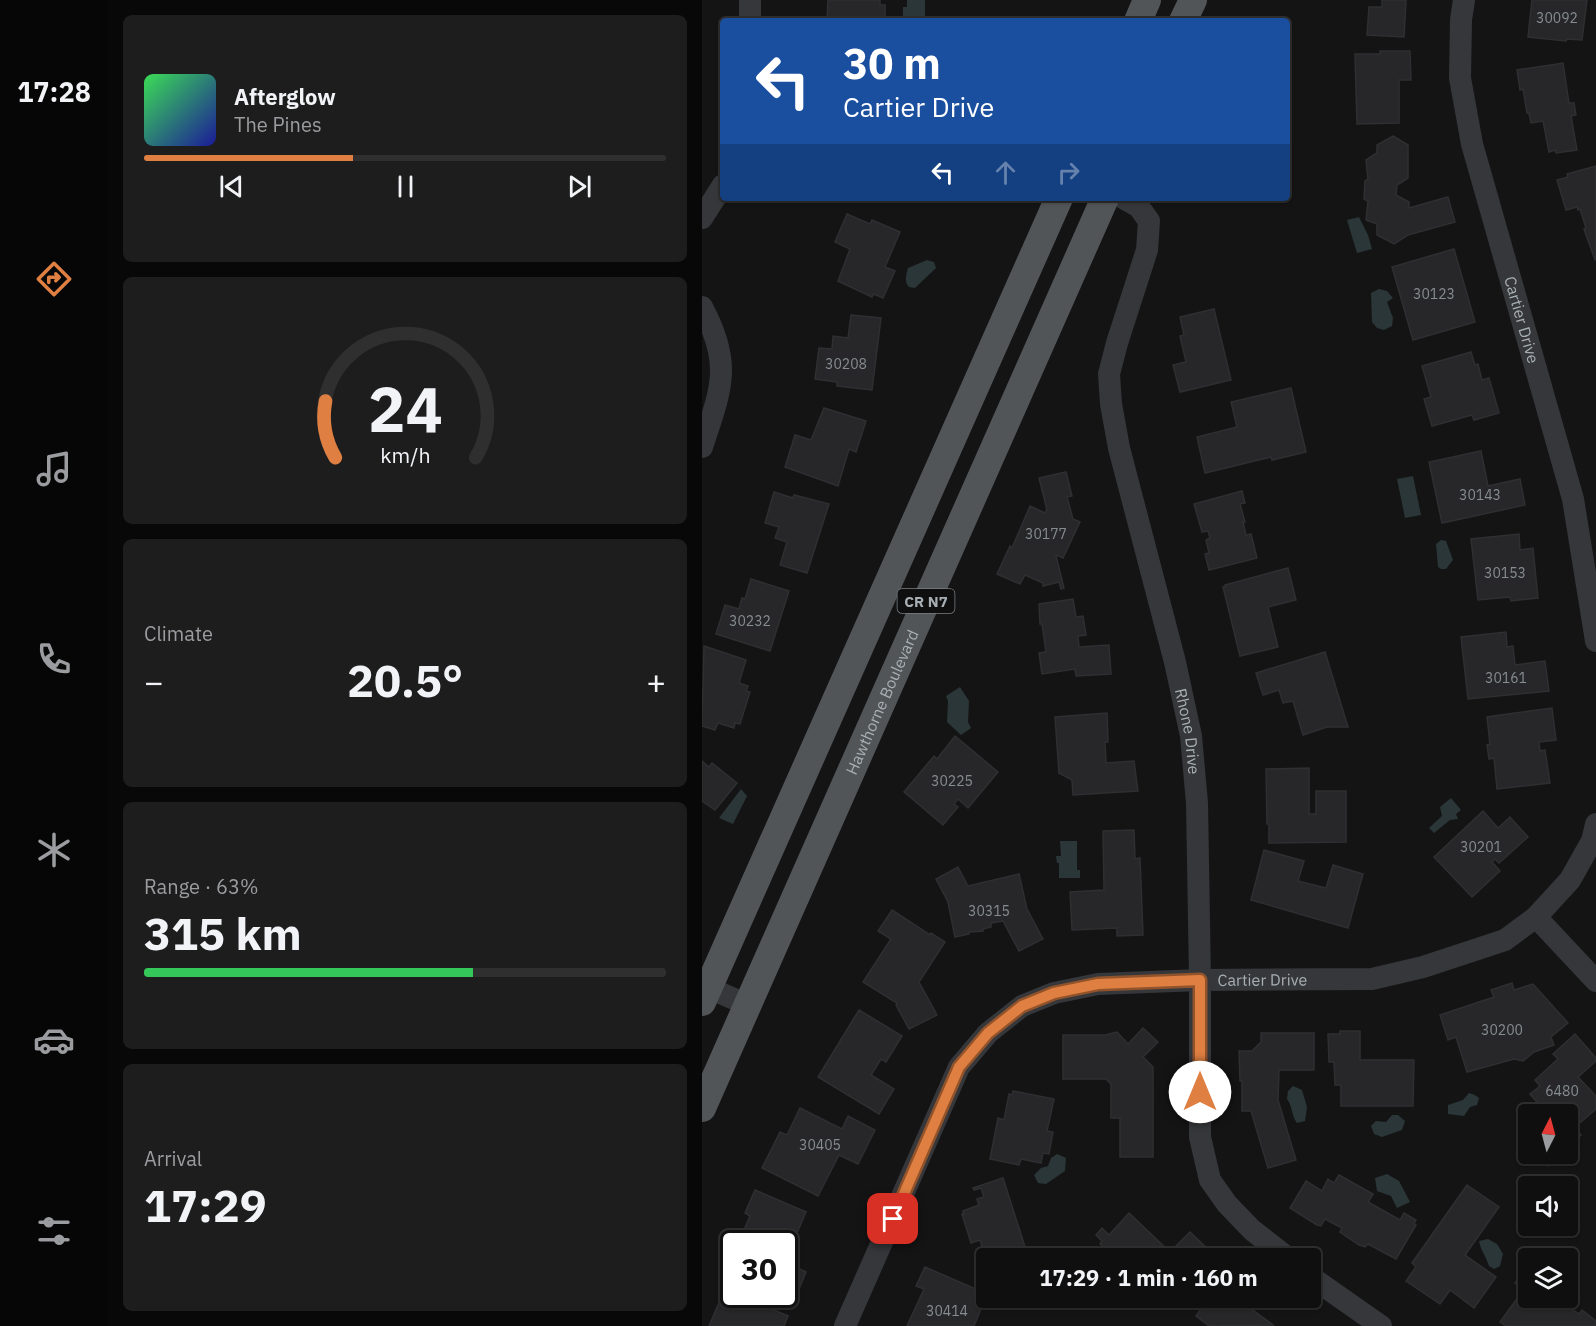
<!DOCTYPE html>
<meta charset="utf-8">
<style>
:root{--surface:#0f0f10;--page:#1d1d1e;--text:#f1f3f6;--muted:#9b9c9f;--line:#2f2f30;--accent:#df7f42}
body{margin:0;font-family:"IBM Plex Sans",sans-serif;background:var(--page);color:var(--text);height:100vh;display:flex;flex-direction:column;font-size:22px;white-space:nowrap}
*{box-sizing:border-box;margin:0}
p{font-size:20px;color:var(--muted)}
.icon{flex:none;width:33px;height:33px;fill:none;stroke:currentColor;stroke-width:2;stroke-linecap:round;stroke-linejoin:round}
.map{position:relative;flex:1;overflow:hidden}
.drawer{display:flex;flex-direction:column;gap:15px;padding:15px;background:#080809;width:594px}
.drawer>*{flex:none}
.hud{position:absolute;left:18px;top:18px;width:570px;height:183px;border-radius:6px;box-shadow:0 2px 4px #0004,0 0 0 2px var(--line);background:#1a4fa0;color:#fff;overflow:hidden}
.needle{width:39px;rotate:6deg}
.buttons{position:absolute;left:816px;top:1104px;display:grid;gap:12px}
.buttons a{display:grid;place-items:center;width:60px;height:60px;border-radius:6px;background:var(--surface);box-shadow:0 2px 4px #0004,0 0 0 2px var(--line);font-size:30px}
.speed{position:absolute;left:18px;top:1230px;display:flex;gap:12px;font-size:30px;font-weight:700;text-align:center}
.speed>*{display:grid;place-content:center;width:78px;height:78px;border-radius:50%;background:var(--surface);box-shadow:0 2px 4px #0004,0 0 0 2px var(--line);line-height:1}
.speed .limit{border:3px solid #111;border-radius:9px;background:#fff;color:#111}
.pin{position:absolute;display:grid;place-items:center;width:51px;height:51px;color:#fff;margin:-26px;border-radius:12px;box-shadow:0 3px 9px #0006}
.me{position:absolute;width:66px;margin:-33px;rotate:0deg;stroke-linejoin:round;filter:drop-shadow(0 0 4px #0008)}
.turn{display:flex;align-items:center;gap:21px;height:126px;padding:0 24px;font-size:27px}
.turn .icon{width:78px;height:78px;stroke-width:2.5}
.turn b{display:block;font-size:42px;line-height:51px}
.lanes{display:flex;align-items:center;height:57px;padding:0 24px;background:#0003;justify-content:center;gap:30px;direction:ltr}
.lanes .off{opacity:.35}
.big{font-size:45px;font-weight:700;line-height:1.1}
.drawer .widget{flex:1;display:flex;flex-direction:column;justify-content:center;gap:9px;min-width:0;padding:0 21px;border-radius:9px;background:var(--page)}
.drawer .dial{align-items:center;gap:0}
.dial svg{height:156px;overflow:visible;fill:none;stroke:var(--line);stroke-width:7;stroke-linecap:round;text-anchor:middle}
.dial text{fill:var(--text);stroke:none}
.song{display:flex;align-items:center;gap:18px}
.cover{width:72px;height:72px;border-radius:9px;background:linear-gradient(135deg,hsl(130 70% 55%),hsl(240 70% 35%))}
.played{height:6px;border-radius:3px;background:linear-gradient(90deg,var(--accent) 40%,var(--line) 40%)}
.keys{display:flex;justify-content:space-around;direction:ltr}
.heat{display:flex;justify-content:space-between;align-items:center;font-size:33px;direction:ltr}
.charge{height:9px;border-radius:4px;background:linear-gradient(90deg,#34c759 63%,var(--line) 0)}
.trip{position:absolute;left:274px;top:1248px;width:345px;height:60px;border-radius:6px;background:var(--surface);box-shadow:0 2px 4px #0004,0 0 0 2px var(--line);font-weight:700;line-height:60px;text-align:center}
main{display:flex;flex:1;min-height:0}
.dock{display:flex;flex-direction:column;width:108px;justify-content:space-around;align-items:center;background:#060606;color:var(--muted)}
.dock .icon{width:42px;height:42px}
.dock .on{color:var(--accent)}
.dock b{font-size:27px;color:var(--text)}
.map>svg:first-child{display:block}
</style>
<main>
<nav class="dock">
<b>17:28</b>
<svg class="icon on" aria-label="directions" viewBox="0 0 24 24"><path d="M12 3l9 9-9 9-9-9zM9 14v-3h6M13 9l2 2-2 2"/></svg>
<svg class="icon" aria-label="music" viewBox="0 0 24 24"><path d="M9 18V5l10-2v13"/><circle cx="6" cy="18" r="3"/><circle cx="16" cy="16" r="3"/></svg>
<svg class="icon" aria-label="phone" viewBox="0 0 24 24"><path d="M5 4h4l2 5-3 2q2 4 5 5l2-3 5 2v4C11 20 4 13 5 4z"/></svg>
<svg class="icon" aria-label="climate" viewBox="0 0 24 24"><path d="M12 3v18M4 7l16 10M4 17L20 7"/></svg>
<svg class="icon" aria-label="car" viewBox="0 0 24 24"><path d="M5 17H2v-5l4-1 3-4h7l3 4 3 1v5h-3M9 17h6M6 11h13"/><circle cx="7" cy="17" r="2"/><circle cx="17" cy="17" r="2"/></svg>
<svg class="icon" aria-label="filters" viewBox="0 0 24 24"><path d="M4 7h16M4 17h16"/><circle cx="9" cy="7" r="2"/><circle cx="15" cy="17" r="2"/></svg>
</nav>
<section class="drawer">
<div class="widget">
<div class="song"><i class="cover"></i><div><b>Afterglow</b><p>The Pines</p></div></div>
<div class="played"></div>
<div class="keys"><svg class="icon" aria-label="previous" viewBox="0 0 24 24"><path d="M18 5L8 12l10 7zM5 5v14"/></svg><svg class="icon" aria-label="pause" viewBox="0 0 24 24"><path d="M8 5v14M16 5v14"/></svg><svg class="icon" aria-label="next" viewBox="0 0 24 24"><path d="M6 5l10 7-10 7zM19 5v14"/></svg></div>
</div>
<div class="widget dial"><svg viewBox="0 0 100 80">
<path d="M14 69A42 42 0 1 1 86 69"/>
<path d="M14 69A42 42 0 0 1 9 40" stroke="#df7f42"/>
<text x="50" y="56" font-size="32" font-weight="700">24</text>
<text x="50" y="72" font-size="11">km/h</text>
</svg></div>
<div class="widget"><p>Climate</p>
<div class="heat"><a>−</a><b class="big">20.5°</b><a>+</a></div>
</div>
<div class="widget"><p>Range · 63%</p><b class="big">315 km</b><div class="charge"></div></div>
<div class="widget"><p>Arrival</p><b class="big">17:29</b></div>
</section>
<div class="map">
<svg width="894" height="1326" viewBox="0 0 894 1326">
<rect width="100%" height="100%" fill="#141415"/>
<g fill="#2b3638">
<polygon points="205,0 223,0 223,21 201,20 201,7 205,7"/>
<polygon points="657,217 666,235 670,249 655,253 645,220"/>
<path d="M225 260 232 262 234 268 213 288 207 287C202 282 204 275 206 268Z"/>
<polygon points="677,289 685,291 691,298 685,302 691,318 690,326 682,330 675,328 670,322 669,293"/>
<polygon points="711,476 719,515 703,518 695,479"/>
<polygon points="739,540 744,541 751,560 744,569 739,569 736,567 734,544"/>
<polygon points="258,687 267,701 266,722 269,728 259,735 245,722 246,701 244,696"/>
<polygon points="39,789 45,796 31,824 17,818"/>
<polygon points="749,798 759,810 754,814 756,819 748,820 732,833 727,828 740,816 738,807"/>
<polygon points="358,841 375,841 375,870 378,870 378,878 357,878 357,863 355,863 354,856 359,856"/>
<path d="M591 1086 600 1090 605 1107 603 1121 595 1123C589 1115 591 1107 585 1099L586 1091Z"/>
<polygon points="767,1093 773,1095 777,1098 775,1105 768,1107 762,1116 746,1114 746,1105 761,1100"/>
<polygon points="690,1115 696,1115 703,1121 700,1130 680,1137 672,1134 669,1126 674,1121 684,1122"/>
<polygon points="355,1154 364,1158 363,1171 344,1184 336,1183 332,1175 339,1168 346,1166 349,1158"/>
<polygon points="685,1174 697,1181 708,1202 695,1208 689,1196 675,1191 673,1178"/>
<path d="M786 1239 795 1244 801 1254 798 1266 792 1269 787 1266C784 1256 779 1251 777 1241Z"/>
</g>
<g fill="#272729" stroke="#2e2f31" stroke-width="1.5">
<polygon points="126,0 178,0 178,5 183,5 183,17 181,18 181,21 125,21"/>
<polygon points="680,0 704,0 702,37 665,35 667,7 680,7"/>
<polygon points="830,0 885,0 880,40 865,39 864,41 826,37"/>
<polygon points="678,51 708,51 709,80 697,80 697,123 655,124 653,54 678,54"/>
<polygon points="861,63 867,103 872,103 874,115 869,116 875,150 854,153 854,150 847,152 841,121 829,123 827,113 825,113 821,89 818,90 815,70"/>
<polygon points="691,136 706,145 706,178 695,185 694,195 707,202 707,208 746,197 753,222 706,235 692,244 675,235 675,224 664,220 666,201 662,199 663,181 666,179 664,160 675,153 675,145"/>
<polygon points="894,166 894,259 893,260 882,229 884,228 878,209 876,210 875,207 864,210 855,180 866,177 865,174"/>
<polygon points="145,214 168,224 170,220 198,232 183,267 193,271 181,298 172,294 170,297 136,281 148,249 133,242"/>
<polygon points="752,249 773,322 711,340 690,267"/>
<polygon points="512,309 529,380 478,392 471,365 484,362 478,336 482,335 478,317"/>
<polygon points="149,315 179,318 170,390 135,386 135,382 113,379 117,348 130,349 131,336 146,338"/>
<polygon points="769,352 773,365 776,364 780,380 787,378 797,413 772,420 770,415 730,426 722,399 729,397 720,366"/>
<polygon points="589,388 604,452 570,460 569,457 503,473 495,437 535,427 529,402"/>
<polygon points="122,408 164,421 154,452 147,449 136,486 83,467 93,435 109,440"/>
<polygon points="779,451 786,486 818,479 823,505 740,523 727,462"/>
<polygon points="364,472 370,496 365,497 371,519 378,522 361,558 354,555 354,556 362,588 359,589 357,582 341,586 341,583 323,575 318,584 295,574 308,546 310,548 328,506 343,513 345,510 337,478"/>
<polygon points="540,491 543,503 538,504 543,522 541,522 544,535 549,534 555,558 507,570 503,554 507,553 504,540 508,538 506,531 500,532 492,504"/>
<polygon points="72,492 91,498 92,495 127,504 105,573 78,565 85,542 73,538 77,527 63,523"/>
<polygon points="817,534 818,550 831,548 836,598 809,601 808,597 776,600 769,539"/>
<polygon points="586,568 594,600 566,607 576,647 538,656 521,587 524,587 523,585"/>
<polygon points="49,579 87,591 68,651 14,634 23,605 37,609 40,598 43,599"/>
<polygon points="371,599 374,617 381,616 384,635 376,636 377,647 407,645 409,674 374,676 373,669 340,674 337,653 344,652 340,624 338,624 337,604"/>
<polygon points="804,632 805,647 811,646 813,665 843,661 847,691 766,699 759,637"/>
<polygon points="2,646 44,660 37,683 46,686 44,691 48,692 38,724 33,723 32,728 16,723 13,730 0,726"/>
<polygon points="623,652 646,727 625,727 601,735 591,701 581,703 577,690 561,695 554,673"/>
<polygon points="850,708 854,740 837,742 838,751 843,750 848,783 795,789 792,758 787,759 785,745 788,744 785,717"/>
<polygon points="405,713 406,742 403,742 404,763 432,761 436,791 371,795 370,780 357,773 353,717"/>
<polygon points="253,736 296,772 266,808 256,799 252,804 256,807 241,825 202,792 232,756 235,759"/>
<polygon points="0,761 7,767 10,763 35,783 13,810 0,801"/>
<polygon points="607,768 607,814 614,814 614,791 644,791 644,842 567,843 567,824 565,824 564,769"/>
<polygon points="781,811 796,828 808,817 826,837 797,863 793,859 790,862 798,871 770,897 732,857"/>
<polygon points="432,830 433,859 438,858 441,935 415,936 415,928 370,930 368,892 402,890 401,831"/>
<polygon points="562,850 602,861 596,881 624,888 631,865 661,874 646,928 549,900"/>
<polygon points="256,867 266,886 317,874 325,909 341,939 317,951 301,921 289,923 289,927 281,929 281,931 267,932 267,934 253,937 246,902 234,879"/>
<polygon points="190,910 228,935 229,933 243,942 217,982 235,1015 207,1029 194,1005 195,1003 161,982 189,939 176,931"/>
<polygon points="810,983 812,990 831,984 866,1023 849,1037 852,1045 832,1052 821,1061 812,1059 765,1072 754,1037 746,1040 738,1015 792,997 789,990"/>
<polygon points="157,1010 200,1036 184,1062 179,1059 169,1075 192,1089 177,1114 116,1077"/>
<polygon points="441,1028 456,1042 441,1057 451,1067 451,1157 418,1157 418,1118 409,1118 409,1084 404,1079 361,1079 361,1035 403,1035 415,1032 426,1044"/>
<polygon points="638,1031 658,1031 658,1060 712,1060 711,1106 639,1106 639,1085 633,1085 632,1062 627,1062 626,1034 638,1034"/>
<polygon points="559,1033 612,1033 612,1070 577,1070 576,1100 594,1160 566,1168 549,1111 540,1111 540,1081 538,1081 537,1051 550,1051 559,1042"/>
<polygon points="873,1034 894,1058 894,1061 876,1077 894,1096 894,1109 872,1128 879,1135 866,1148 866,1114 837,1114 842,1110 828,1094 838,1086 833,1080 856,1059 851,1054"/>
<polygon points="311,1091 352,1099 345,1131 351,1132 347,1154 341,1153 339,1163 319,1159 317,1165 288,1159 296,1118 302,1120 307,1094 310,1095"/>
<polygon points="98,1108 140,1129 146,1116 173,1130 156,1164 137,1155 116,1196 60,1168 78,1132 85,1135"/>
<polygon points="835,1154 859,1154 846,1166"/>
<polygon points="637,1175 671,1194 666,1202 698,1220 702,1213 714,1220 712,1224 714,1225 694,1259 666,1244 663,1247 657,1245 638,1232 640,1228 623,1219 619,1226 615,1225 588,1208 604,1181 620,1191 626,1179 632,1183"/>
<polygon points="301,1178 324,1250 322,1250 325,1257 321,1258 305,1258 304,1255 294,1258 291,1249 282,1252 278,1240 269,1243 260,1214 262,1214 261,1211 277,1205 275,1199 282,1197 279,1188 272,1190 271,1188"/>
<polygon points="765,1185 797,1207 763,1255 794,1277 772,1308 748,1290 738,1304 704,1281 714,1267 710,1263"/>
<polygon points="53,1190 104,1212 88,1249 82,1247 82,1244 36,1244 48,1216 43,1213"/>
<polygon points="427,1213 468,1252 488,1232 510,1253 505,1258 413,1258 398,1244 400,1241 394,1235 400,1228 407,1235"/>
<polygon points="82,1262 104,1272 93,1299 81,1294 82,1294"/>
<polygon points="223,1267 285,1294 272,1326 205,1326 222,1289 214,1286"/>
<polygon points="818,1276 826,1282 826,1298 854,1298 877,1314 880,1310 894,1321 894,1326 804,1326 798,1322 822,1289 813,1283"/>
<polygon points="42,1297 86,1316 82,1326 7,1326 19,1298 30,1303 32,1299 40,1302"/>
<polygon points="494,1298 528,1298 537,1304 540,1298 546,1302 544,1305 571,1325 507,1326 494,1316 501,1306 493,1300"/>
</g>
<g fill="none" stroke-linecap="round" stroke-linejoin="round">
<g stroke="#35373a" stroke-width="22">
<path id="s1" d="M762 0 759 20 758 78 770 144 871 499 894 641"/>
<polyline points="48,21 48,0"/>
<path id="s2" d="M421 198 437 207 447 221 445 250 415 343 407 374 409 404 417 448 473 662 489 736 495 803 498 980V1137L508 1180 525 1204 550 1230 586 1258"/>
<polyline points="0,218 21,185"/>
<path d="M0 307C31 365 19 389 0 447"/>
<polyline points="834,917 894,981"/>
<polyline points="0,985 46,1005"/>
<polyline points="609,1277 679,1326"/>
<path id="s3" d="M143 1326 257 1067 286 1033 320 1006 352 993 396 984 498 980 670 979 721 967 803 940 834 917 868 880 890 841 894 824"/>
</g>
<g stroke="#515558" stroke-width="28">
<polyline points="436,21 445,0"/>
<polyline points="481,21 491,0"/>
<polyline points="0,1002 357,198"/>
<path id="s4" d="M0 1108 403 198"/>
</g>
</g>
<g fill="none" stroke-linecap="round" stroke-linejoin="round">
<g stroke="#91532b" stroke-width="15">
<polyline id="route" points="191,1219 257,1067 286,1033 320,1006 352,993 396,984 498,980 498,1092"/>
</g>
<use href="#route" stroke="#df7f42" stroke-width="10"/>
</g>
<g text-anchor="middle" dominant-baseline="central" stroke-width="6" stroke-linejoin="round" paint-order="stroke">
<g font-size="14" fill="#868c90">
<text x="855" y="18">30092</text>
<text x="732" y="294">30123</text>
<text x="144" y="364">30208</text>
<text x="778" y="495">30143</text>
<text x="344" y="534">30177</text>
<text x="803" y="573">30153</text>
<text x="48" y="621">30232</text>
<text x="804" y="678">30161</text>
<text x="250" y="781">30225</text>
<text x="779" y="847">30201</text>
<text x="287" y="911">30315</text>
<text x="800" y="1030">30200</text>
<text x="860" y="1091">6480</text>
<text x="118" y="1145">30405</text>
<text x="245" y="1311">30414</text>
</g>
<rect fill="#0f0f10" stroke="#797f83" stroke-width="1.5" x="195.5" y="589" width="57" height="24" rx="4.5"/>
<g font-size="15" font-weight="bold" fill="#a7afb4">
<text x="224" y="601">CR N7</text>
</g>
<g font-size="16" fill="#a7afb4" stroke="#0f0f10">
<text stroke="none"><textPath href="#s1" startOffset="328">Cartier Drive</textPath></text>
<text stroke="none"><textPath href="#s4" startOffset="444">Hawthorne Boulevard</textPath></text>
<text stroke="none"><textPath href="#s2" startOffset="561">Rhone Drive</textPath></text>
<text stroke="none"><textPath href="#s3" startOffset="615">Cartier Drive</textPath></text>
</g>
</g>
</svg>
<div class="buttons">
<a><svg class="needle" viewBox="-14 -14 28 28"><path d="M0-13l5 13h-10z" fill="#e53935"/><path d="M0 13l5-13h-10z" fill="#9b9c9f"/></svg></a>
<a><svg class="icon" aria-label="sound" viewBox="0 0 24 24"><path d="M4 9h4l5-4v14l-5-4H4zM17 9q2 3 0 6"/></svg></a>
<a><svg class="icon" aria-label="layers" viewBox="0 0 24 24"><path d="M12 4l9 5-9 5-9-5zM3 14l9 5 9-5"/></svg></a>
</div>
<div class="speed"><div class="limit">30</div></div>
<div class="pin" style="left:191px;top:1219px;background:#d93025"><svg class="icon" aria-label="arrive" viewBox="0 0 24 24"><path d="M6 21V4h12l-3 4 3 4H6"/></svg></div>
<svg class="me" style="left:498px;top:1092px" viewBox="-20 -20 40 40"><circle r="19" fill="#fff"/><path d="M0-13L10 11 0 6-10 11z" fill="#df7f42"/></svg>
<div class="trip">17:29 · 1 min · 160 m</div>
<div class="hud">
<div class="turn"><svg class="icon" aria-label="left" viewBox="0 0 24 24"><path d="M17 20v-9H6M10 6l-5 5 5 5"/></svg><div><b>30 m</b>Cartier Drive</div></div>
<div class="lanes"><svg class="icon" aria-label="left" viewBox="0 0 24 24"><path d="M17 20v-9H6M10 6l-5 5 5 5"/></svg><svg class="icon off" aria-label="ahead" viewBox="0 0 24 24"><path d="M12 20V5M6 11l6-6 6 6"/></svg><svg class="icon off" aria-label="right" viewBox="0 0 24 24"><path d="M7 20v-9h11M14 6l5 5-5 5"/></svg></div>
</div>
</div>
</main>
